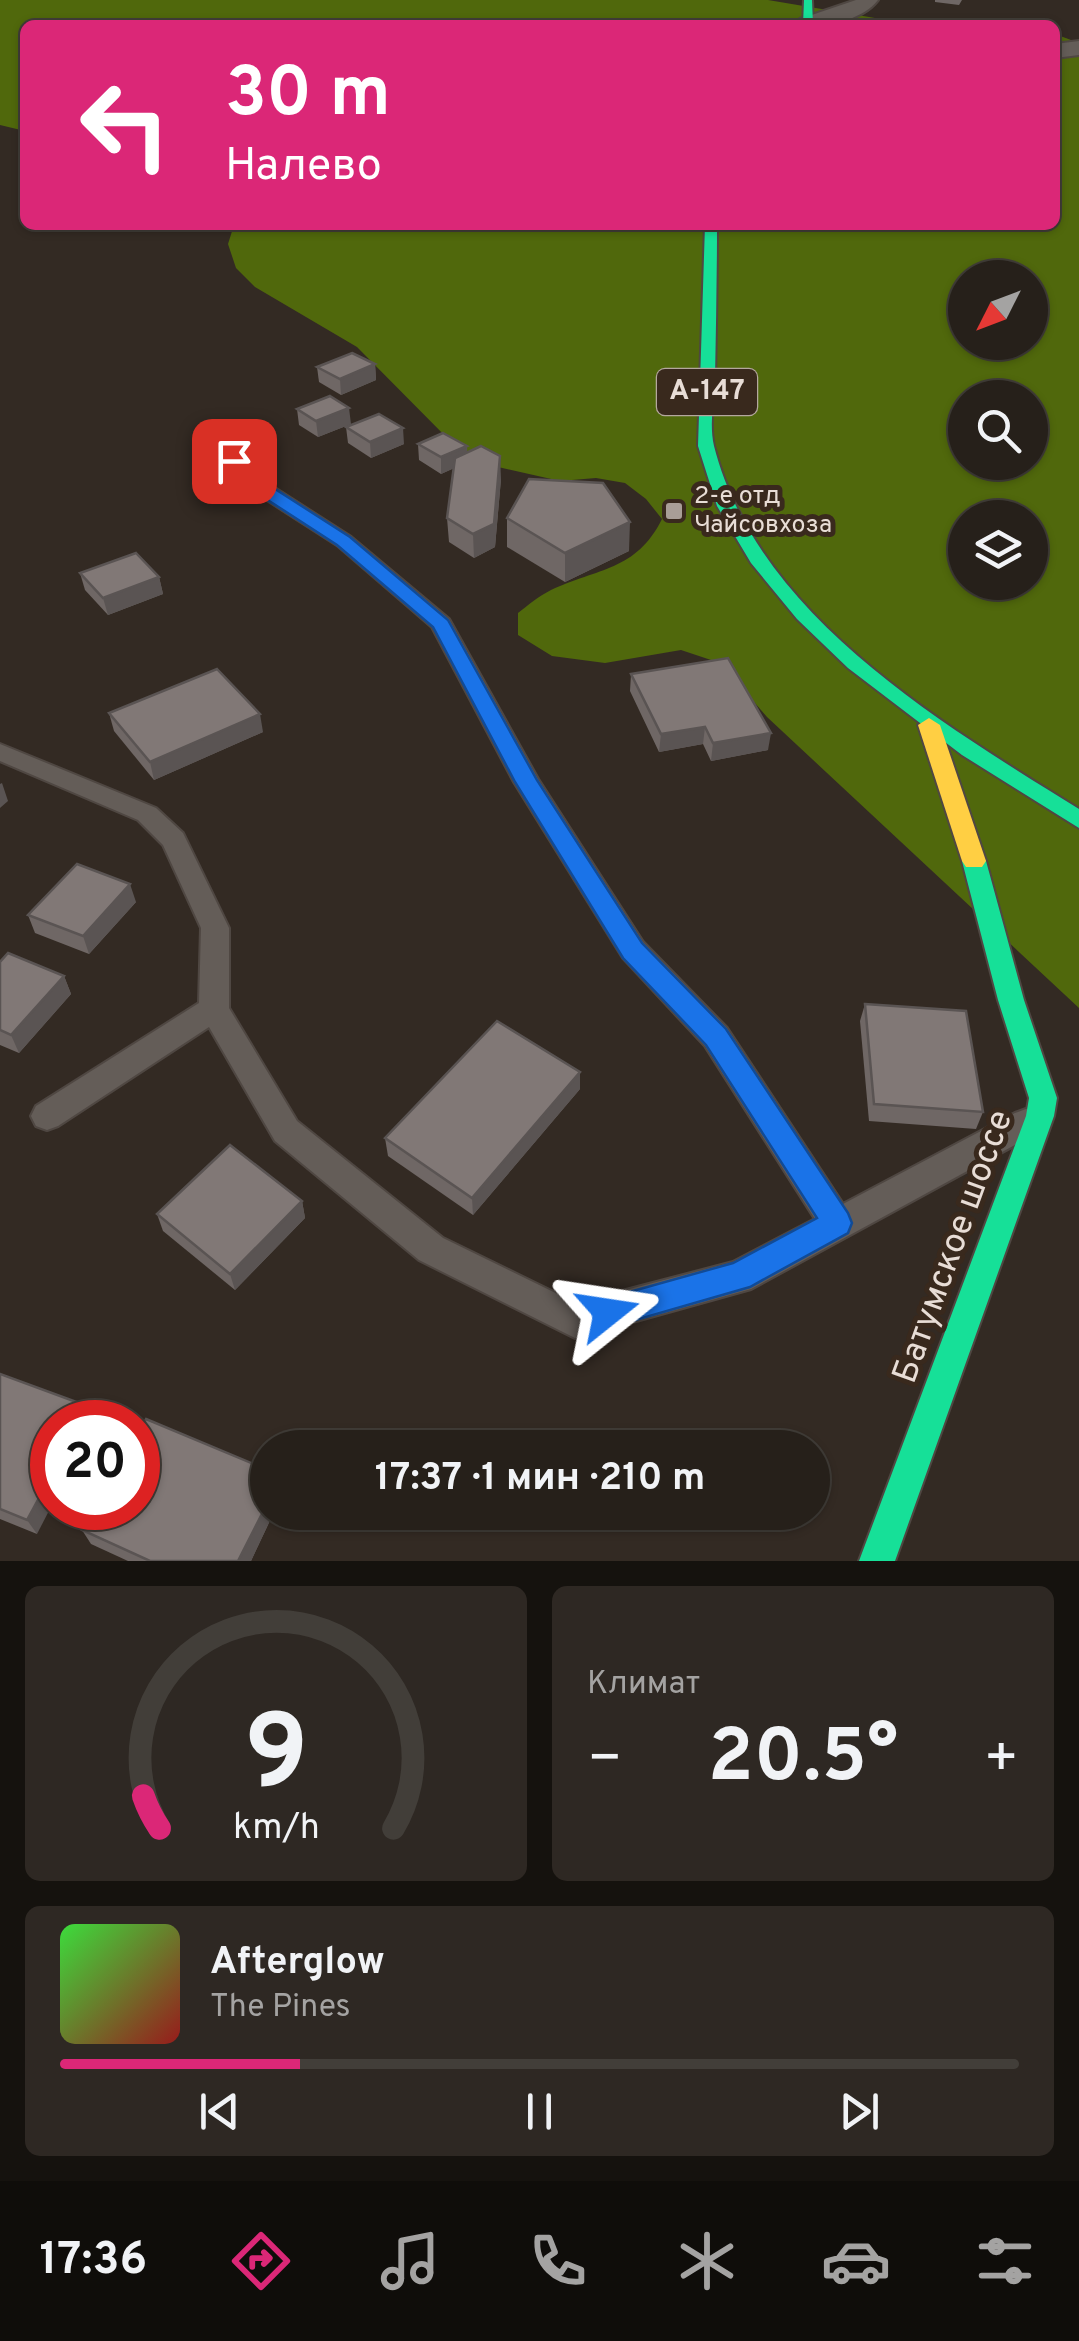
<!DOCTYPE html>
<html lang="ru">
<meta charset="utf-8">
<style>
:root{--surface:#26201a;--page:#2e2823;--text:#f1f3f6;--muted:#a4a3a2;--line:#423e39;--accent:#db2777}
body{margin:0;font-family:Overpass,sans-serif;background:var(--page);color:var(--text);height:100vh;display:flex;flex-direction:column;font-size:38px;white-space:nowrap}
*{box-sizing:border-box;margin:0}
p{font-size:32px;color:var(--muted)}
.icon{flex:none;width:55px;height:55px;fill:none;stroke:currentColor;stroke-width:2;stroke-linecap:round;stroke-linejoin:round}
.map{position:relative;height:1561px;overflow:hidden}
.drawer{display:flex;flex-direction:column;gap:25px;padding:25px;background:#15120e;flex:1}
.drawer>*{flex:none}
.top-card{position:absolute;left:20px;top:20px;width:1040px;height:210px;border-radius:15px;box-shadow:0 2px 8px #0004,0 0 0 2px var(--line);background:#db2777;color:#fff;overflow:hidden}
.needle{width:65px;rotate:228deg}
.fabs{position:absolute;left:948px;top:260px;display:grid;gap:20px}
.fabs a{display:grid;place-items:center;width:100px;height:100px;border-radius:50%;background:var(--surface);box-shadow:0 2px 8px #0004,0 0 0 2px var(--line);font-size:50px}
.speed{position:absolute;left:30px;top:1400px;display:flex;gap:20px;font-size:50px;font-weight:700;text-align:center}
.speed>*{display:grid;place-content:center;width:130px;height:130px;border-radius:50%;background:var(--surface);box-shadow:0 2px 8px #0004,0 0 0 2px var(--line);line-height:1}
.speed .limit{border:15px solid #d22;background:#fff;color:#111}
.pin{position:absolute;display:grid;place-items:center;width:85px;height:85px;color:#fff;margin:-42px;border-radius:20px;box-shadow:0 5px 15px #0006}
.me{position:absolute;width:110px;margin:-55px;rotate:75deg;stroke-linejoin:round;filter:drop-shadow(0 0 8px #0008)}
.turn{display:flex;align-items:center;gap:35px;height:210px;padding:0 40px;font-size:45px}
.turn .icon{width:130px;height:130px;stroke-width:2.5}
.turn b{display:block;font-size:70px;line-height:85px}
.big{font-size:75px;font-weight:700;line-height:1.1}
.drawer .widget{flex:1;display:flex;flex-direction:column;justify-content:center;gap:15px;min-width:0;padding:0 35px;border-radius:15px;background:var(--page)}
.drawer .dial{align-items:center;gap:0}
.dial svg{height:260px;overflow:visible;fill:none;stroke:var(--line);stroke-width:7;stroke-linecap:round;text-anchor:middle}
.dial text{fill:var(--text);stroke:none}
.song{display:flex;align-items:center;gap:30px}
.cover{width:120px;height:120px;border-radius:15px;background:linear-gradient(135deg,hsl(120 70% 55%),hsl(0 70% 35%))}
.played{height:10px;border-radius:5px;background:linear-gradient(90deg,var(--accent) 25%,var(--line) 25%)}
.keys{display:flex;justify-content:space-around;direction:ltr}
.heat{display:flex;justify-content:space-between;align-items:center;font-size:55px;direction:ltr}
.drawer .tiles{flex:1;display:grid;gap:25px;grid-template-columns:1fr 1fr}
.widget:last-child{grid-column:span 2}
.trip{position:absolute;left:250px;top:1430px;width:580px;height:100px;border-radius:50px;background:var(--surface);box-shadow:0 2px 8px #0004,0 0 0 2px var(--line);font-weight:700;line-height:100px;text-align:center}
.tab-bar{display:flex;height:160px;justify-content:space-around;align-items:center;background:#0f0d0a;color:var(--muted)}
.tab-bar .icon{width:70px;height:70px}
.tab-bar .selected{color:var(--accent)}
.tab-bar b{font-size:45px;color:var(--text)}
.map>svg:first-child{display:block}
</style>
<div class="map">
<svg width="1079" height="1561" viewBox="0 0 1079 1561">
<rect width="100%" height="100%" fill="#332a23"/>
<g fill="#50680c" fill-rule="evenodd">
<polygon points="0,0 768,0 875,18 1031,25 25,25 25,131 0,125"/>
<path d="M1055 34 1079 43V1008L767 717 720 663 681 650 605 663 552 656 518 635V613C528 605 539 596 551 590 598 568 636 571 662 519L646 499 625 483 596 478 560 481 498 467 460 451 357 347 255 287 236 268 228 244 234 225H1055ZM965 278H1030V342H965ZM965 398H1030V462H965ZM965 518H1030V582H965Z"/>
</g>
<g fill="none" stroke-linecap="round" stroke-linejoin="round">
<g stroke="#4f4742" stroke-width="4">
<polygon id="lane" points="233,455 240,457 256,476 351,537 449,619 538,779 643,942 727,1028 843,1204 1015,1113 1026,1109 1037,1113 1042,1123 1037,1133 751,1289 575,1338 419,1260 275,1141 209,1027 58,1126 47,1130 36,1126 31,1116 36,1106 199,1003 201,928 163,845 138,820 0,761 0,744 156,808 183,833 229,928 229,1008 297,1121 443,1238 576,1303 733,1262 815,1219 705,1046 623,958 514,782 432,627 337,545 242,484 224,461"/>
</g>
<g stroke="#4f4742" stroke-width="4">
<g id="street">
<path d="M856 0H878C861 22 823 27 797 24L800 19Z"/>
<polygon points="1079,41 1079,55 1055,58 1055,44"/>
</g>
</g>
<g stroke="#4f4742" stroke-width="4">
<g id="fast">
<polygon points="804,0 812,0 813,25 803,25"/>
<path d="M705 225H717C717 276 716 327 715 378 714 400 709 424 714 446 757 615 941 723 1079 809V828L962 755 848 668 797 619 751 563 717 506 698 446Z"/>
<polygon points="974,852 982,855 986,861 1024,1000 1057,1098 1054,1116 895,1561 859,1561 1026,1116 1029,1098 998,1000 962,861 966,855"/>
</g>
</g>
<g stroke="#4f4742" stroke-width="4">
<polygon id="slow" points="929,718 940,725 986,861 982,867 966,867 962,861 918,725"/>
</g>
<use href="#lane" fill="#645d58" fill-rule="evenodd"/>
<use href="#street" fill="#645d58" fill-rule="evenodd"/>
<use href="#fast" fill="#16e098" fill-rule="evenodd"/>
<use href="#slow" fill="#ffcf43" fill-rule="evenodd"/>
</g>
<g fill="#6f6765">
<polygon points="935,0 962,0 959,5 935,2"/>
<polygon points="375,364 376,380 341,395 319,382 317,367"/>
<polygon points="297,409 351,424 318,437 299,425"/>
<polygon points="346,427 404,444 371,458 348,443"/>
<polygon points="418,444 467,453 501,479 495,547 474,558 449,542 447,518 454,468 441,474 419,460"/>
<polygon points="507,518 629,551 565,582 507,547"/>
<polygon points="80,573 159,577 163,594 108,615 85,590"/>
<polygon points="631,674 768,750 711,761 703,744 659,752 630,691"/>
<polygon points="109,713 263,732 154,780 114,731"/>
<polygon points="136,902 89,954 35,933 28,915"/>
<polygon points="0,962 64,976 71,994 19,1053 0,1045"/>
<polygon points="865,1004 983,1112 976,1129 869,1121 860,1021"/>
<polygon points="580,1089 473,1215 388,1156 385,1138"/>
<polygon points="302,1201 305,1218 235,1290 163,1231 157,1214"/>
<polygon points="0,1374 37,1534 0,1519"/>
<polygon points="274,1512 251,1561 128,1561 91,1544 82,1530"/>
</g>
<g fill="#5a5453">
<polygon points="375,364 376,380 341,395 340,379"/>
<polygon points="349,408 351,424 318,437 316,421"/>
<polygon points="403,428 404,444 371,458 370,442"/>
<polygon points="467,446 468,462 441,474 441,457"/>
<polygon points="500,456 501,479 495,547 474,558 473,534"/>
<polygon points="630,522 629,551 565,582 565,553"/>
<polygon points="159,577 163,594 108,615 103,598"/>
<polygon points="260,714 263,732 154,780 150,762"/>
<polygon points="705,727 703,744 659,752 661,734"/>
<polygon points="771,733 768,750 711,761 713,743"/>
<polygon points="2,783 8,801 0,808 0,784"/>
<polygon points="130,884 136,902 89,954 83,936"/>
<polygon points="64,976 71,994 19,1053 11,1035"/>
<polygon points="580,1072 580,1089 473,1215 472,1198"/>
<polygon points="302,1201 305,1218 235,1290 230,1274"/>
<polygon points="90,1407 98,1422 82,1422"/>
<polygon points="52,1474 52,1505 37,1534 27,1520"/>
<polygon points="268,1502 268,1512 274,1512 251,1561 238,1561"/>
</g>
<g fill="#817876" stroke="#5a5453" stroke-width="2.5">
<polygon points="352,353 375,364 340,379 317,367"/>
<polygon points="330,396 349,408 316,421 297,409"/>
<polygon points="379,414 403,428 370,442 346,427"/>
<polygon points="443,433 467,446 441,457 418,444"/>
<polygon points="481,446 500,456 494,524 473,534 447,518 455,458"/>
<polygon points="529,479 603,483 630,522 565,553 507,518"/>
<polygon points="136,553 159,577 103,598 80,573"/>
<polygon points="728,658 771,733 713,743 705,727 661,734 631,674"/>
<polygon points="217,669 260,714 150,762 109,713"/>
<polygon points="77,864 130,884 83,936 28,915"/>
<polygon points="8,953 64,976 11,1035 0,1030 0,962"/>
<polygon points="865,1004 966,1011 983,1112 874,1104"/>
<polygon points="497,1021 580,1072 472,1198 385,1138"/>
<polygon points="230,1145 302,1201 230,1274 157,1214"/>
<polygon points="0,1374 90,1407 82,1422 52,1422 52,1474 27,1520 0,1509"/>
<polygon points="146,1419 268,1470 268,1502 238,1561 150,1561 82,1530 95,1508 138,1508 138,1434"/>
</g>
<polygon fill="#1a73e8" stroke="#114b97" stroke-width="2.5" points="227,457 240,457 255,476 350,537 448,620 537,780 642,943 726,1029 848,1213 852,1223 848,1233 750,1287 608,1328 597,1324 592,1312 597,1301 733,1263 817,1218 706,1045 623,958 515,782 433,627 337,545 243,484 225,461"/>
<rect fill="#a99e97" stroke="#39291d" stroke-width="4" x="664" y="501" width="20" height="20" rx="5"/>
<g text-anchor="middle" dominant-baseline="central" stroke-width="10" stroke-linejoin="round" paint-order="stroke">
<g font-size="25" fill="#e8ddd6" stroke="#39291d" text-anchor="start">
<text x="694" y="497">2-е отд<tspan x="694" dy="29">Чайсовхоза</tspan></text>
</g>
<rect fill="#39291d" stroke="#b4a79e" stroke-width="2.5" x="657" y="369" width="100" height="46" rx="8"/>
<g font-size="28" font-weight="bold" fill="#e8ddd6">
<text x="707" y="392">А-147</text>
</g>
<g font-size="35" fill="#e8ddd6" stroke="#39291d">
<text transform="translate(954 1247) rotate(-70)">Батумское шоссе</text>
</g>
</g>
</svg>
<div class="fabs">
<a><svg class="needle" viewBox="-14 -14 28 28"><path d="M0-13l5 13h-10z" fill="#e53935"/><path d="M0 13l5-13h-10z" fill="#a4a3a2"/></svg></a>
<a><svg class="icon" aria-label="search" viewBox="0 0 24 24"><circle cx="10" cy="10" r="6"/><path d="M15 15l6 6"/></svg></a>
<a><svg class="icon" aria-label="layers" viewBox="0 0 24 24"><path d="M12 4l9 5-9 5-9-5zM3 14l9 5 9-5"/></svg></a>
</div>
<div class="speed"><div class="limit">20</div></div>
<div class="pin" style="left:234px;top:461px;background:#d93025"><svg class="icon" aria-label="arrive" viewBox="0 0 24 24"><path d="M6 21V4h12l-3 4 3 4H6"/></svg></div>
<svg class="me" style="left:608px;top:1312px" viewBox="-20 -20 40 40"><path d="M0-17L14 15 0 8-14 15z" fill="#1a73e8" stroke="#fff" stroke-width="4"/></svg>
<div class="trip">17:37 · 1 мин · 210 m</div>
<div class="top-card">
<div class="turn"><svg class="icon" aria-label="left" viewBox="0 0 24 24"><path d="M17 20v-9H6M10 6l-5 5 5 5"/></svg><div><b>30 m</b>Налево</div></div>
</div>
</div>
<section class="drawer">
<div class="tiles">
<div class="widget dial"><svg viewBox="0 0 100 80">
<path d="M14 69A42 42 0 1 1 86 69"/>
<path d="M14 69A42 42 0 0 1 9 59" stroke="#db2777"/>
<text x="50" y="56" font-size="32" font-weight="700">9</text>
<text x="50" y="72" font-size="11">km/h</text>
</svg></div>
<div class="widget"><p>Климат</p>
<div class="heat"><a>−</a><b class="big">20.5°</b><a>+</a></div>
</div>
<div class="widget">
<div class="song"><i class="cover"></i><div><b>Afterglow</b><p>The Pines</p></div></div>
<div class="played"></div>
<div class="keys"><svg class="icon" aria-label="previous" viewBox="0 0 24 24"><path d="M18 5L8 12l10 7zM5 5v14"/></svg><svg class="icon" aria-label="pause" viewBox="0 0 24 24"><path d="M8 5v14M16 5v14"/></svg><svg class="icon" aria-label="next" viewBox="0 0 24 24"><path d="M6 5l10 7-10 7zM19 5v14"/></svg></div>
</div>
</div>
</section>
<nav class="tab-bar">
<b>17:36</b>
<svg class="icon selected" aria-label="directions" viewBox="0 0 24 24"><path d="M12 3l9 9-9 9-9-9zM9 14v-3h6M13 9l2 2-2 2"/></svg>
<svg class="icon" aria-label="music" viewBox="0 0 24 24"><path d="M9 18V5l10-2v13"/><circle cx="6" cy="18" r="3"/><circle cx="16" cy="16" r="3"/></svg>
<svg class="icon" aria-label="phone" viewBox="0 0 24 24"><path d="M5 4h4l2 5-3 2q2 4 5 5l2-3 5 2v4C11 20 4 13 5 4z"/></svg>
<svg class="icon" aria-label="climate" viewBox="0 0 24 24"><path d="M12 3v18M4 7l16 10M4 17L20 7"/></svg>
<svg class="icon" aria-label="car" viewBox="0 0 24 24"><path d="M5 17H2v-5l4-1 3-4h7l3 4 3 1v5h-3M9 17h6M6 11h13"/><circle cx="7" cy="17" r="2"/><circle cx="17" cy="17" r="2"/></svg>
<svg class="icon" aria-label="filters" viewBox="0 0 24 24"><path d="M4 7h16M4 17h16"/><circle cx="9" cy="7" r="2"/><circle cx="15" cy="17" r="2"/></svg>
</nav>
